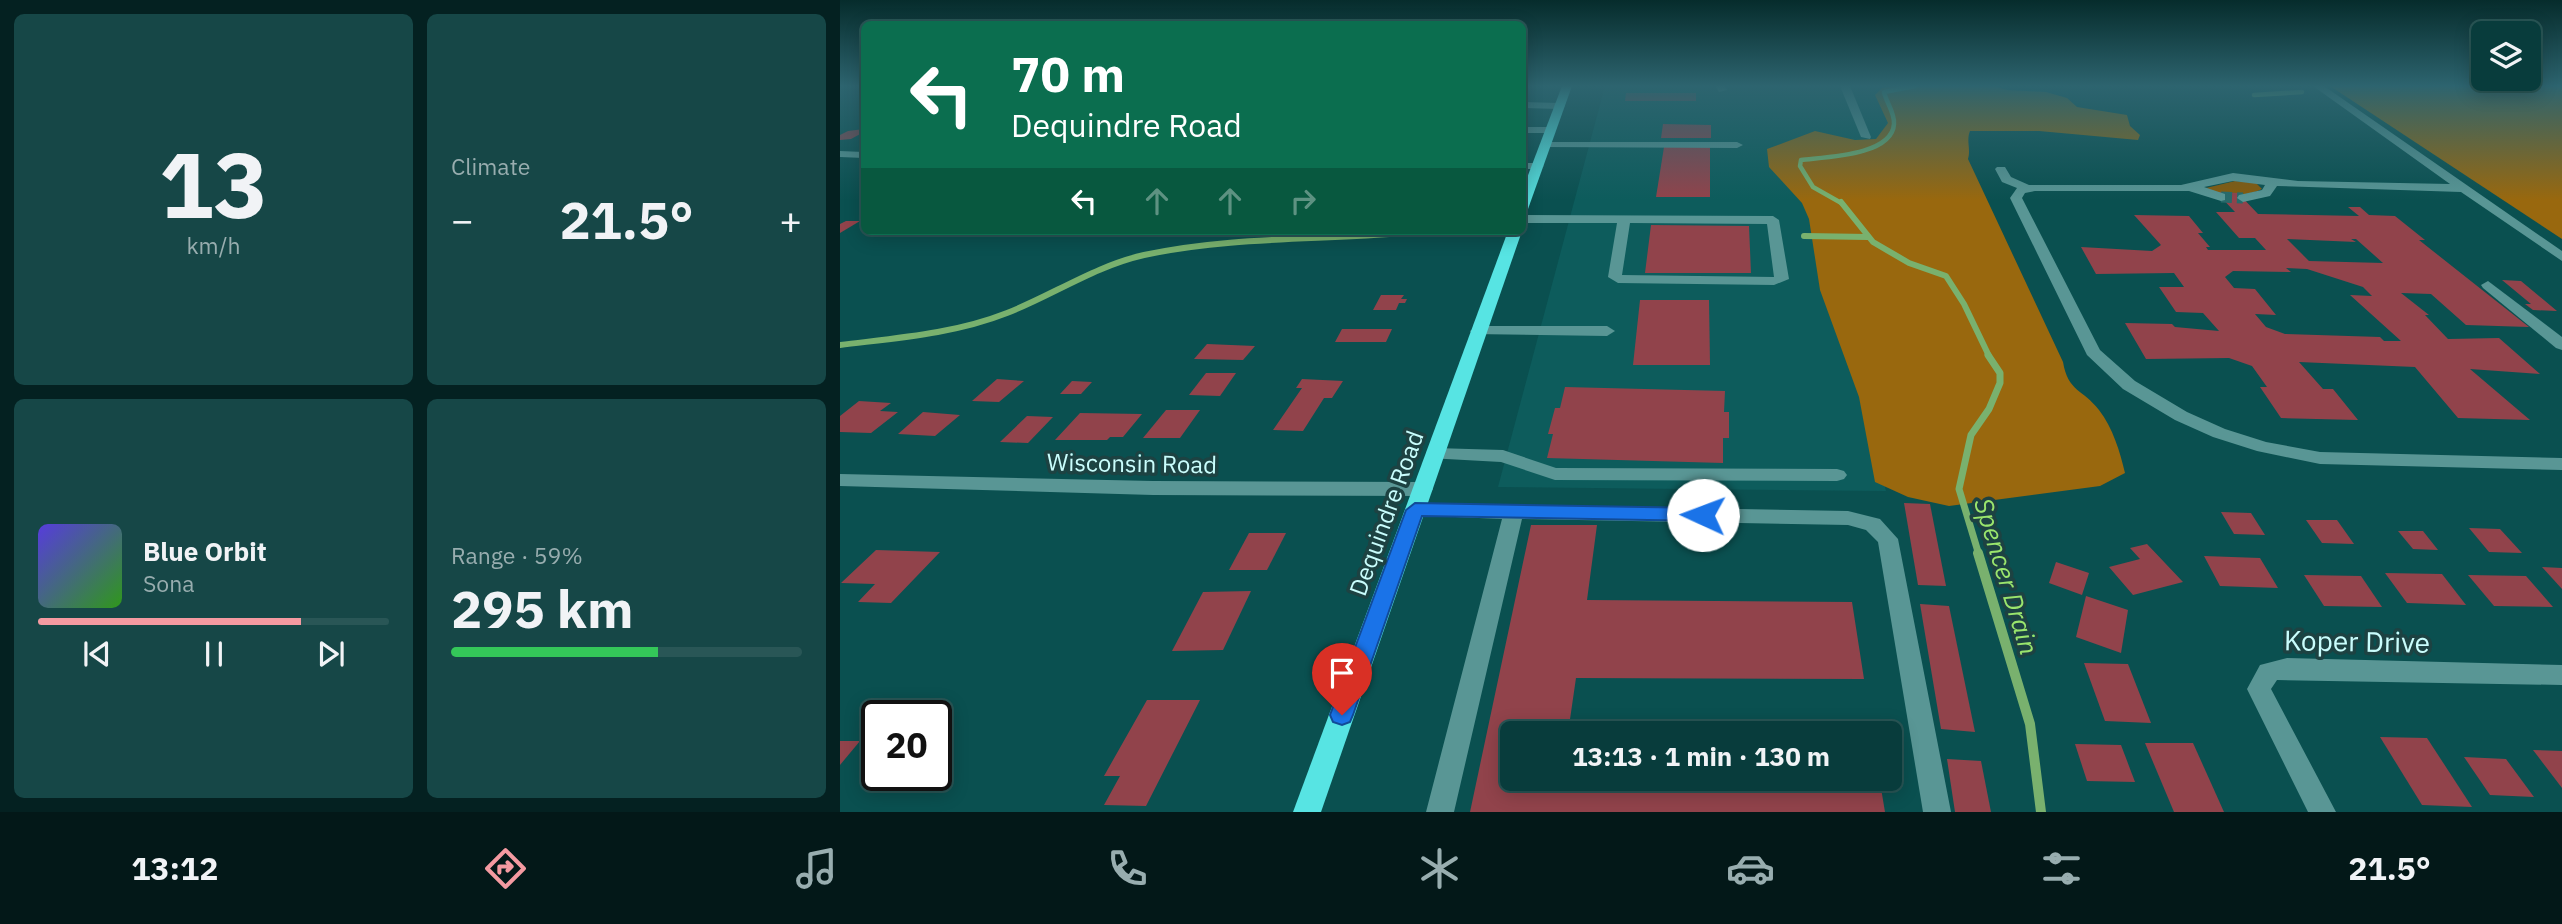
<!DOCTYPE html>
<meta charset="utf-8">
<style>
:root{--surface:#083c3c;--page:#164747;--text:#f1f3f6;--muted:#98adaf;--line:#295656;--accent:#f49aa1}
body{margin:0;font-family:"IBM Plex Sans",sans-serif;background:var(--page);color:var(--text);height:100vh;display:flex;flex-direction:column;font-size:26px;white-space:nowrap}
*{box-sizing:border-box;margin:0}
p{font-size:23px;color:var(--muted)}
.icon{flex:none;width:38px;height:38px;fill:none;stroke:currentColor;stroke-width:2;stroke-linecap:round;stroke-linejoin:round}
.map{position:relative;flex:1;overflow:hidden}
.sheet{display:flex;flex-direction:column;gap:14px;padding:14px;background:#042121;width:840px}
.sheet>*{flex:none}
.banner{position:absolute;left:21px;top:21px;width:665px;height:214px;border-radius:10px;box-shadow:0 4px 18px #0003,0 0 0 2px var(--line);background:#0b6e4f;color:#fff;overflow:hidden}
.fabs{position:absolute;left:1631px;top:21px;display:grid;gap:14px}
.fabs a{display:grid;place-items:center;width:70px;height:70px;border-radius:10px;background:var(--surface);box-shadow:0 4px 18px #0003,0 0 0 2px var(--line);font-size:35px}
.speed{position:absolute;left:21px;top:700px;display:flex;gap:14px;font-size:35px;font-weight:700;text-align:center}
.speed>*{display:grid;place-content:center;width:91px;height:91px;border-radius:50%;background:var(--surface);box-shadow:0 4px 18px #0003,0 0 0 2px var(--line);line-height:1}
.speed .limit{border:4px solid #111;border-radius:10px;background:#fff;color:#111}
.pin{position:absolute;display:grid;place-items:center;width:60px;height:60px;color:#fff;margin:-72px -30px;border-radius:50% 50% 50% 0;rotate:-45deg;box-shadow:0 0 7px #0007}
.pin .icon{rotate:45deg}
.me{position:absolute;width:77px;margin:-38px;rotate:272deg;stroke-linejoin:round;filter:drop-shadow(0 0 5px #0008)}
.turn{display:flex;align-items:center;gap:24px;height:147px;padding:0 35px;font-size:32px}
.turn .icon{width:91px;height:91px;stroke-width:2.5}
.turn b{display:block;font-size:49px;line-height:60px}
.lanes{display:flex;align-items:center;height:66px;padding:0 35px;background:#0003;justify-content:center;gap:35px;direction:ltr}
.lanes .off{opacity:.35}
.big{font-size:52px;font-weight:700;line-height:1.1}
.sheet .tile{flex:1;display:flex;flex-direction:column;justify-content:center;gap:10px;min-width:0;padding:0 24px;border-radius:10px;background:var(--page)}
.sheet .dial{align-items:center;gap:0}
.dial b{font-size:91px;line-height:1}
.song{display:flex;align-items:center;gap:21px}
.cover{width:84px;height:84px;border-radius:10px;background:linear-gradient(135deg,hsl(250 70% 55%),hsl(110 70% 35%))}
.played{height:7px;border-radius:4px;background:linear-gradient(90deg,var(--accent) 75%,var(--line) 75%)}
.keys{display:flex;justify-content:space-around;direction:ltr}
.heat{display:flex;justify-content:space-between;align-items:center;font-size:38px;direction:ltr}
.charge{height:10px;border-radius:5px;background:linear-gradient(90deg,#34c759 59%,var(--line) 0)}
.sheet .tiles{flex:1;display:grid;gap:14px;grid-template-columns:repeat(2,1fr)}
.trip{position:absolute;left:660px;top:721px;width:402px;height:70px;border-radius:10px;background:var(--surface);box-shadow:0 4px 18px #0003,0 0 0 2px var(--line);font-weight:700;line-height:70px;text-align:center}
.menu{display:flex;height:112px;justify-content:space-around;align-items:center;background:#031818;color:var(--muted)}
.menu .icon{width:49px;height:49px}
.menu .selected{color:var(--accent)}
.menu b{font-size:32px;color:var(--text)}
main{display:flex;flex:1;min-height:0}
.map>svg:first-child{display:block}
</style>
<main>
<section class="sheet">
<div class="tiles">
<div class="tile dial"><b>13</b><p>km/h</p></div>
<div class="tile"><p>Climate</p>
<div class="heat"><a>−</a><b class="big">21.5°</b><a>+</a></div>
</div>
<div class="tile">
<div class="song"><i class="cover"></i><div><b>Blue Orbit</b><p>Sona</p></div></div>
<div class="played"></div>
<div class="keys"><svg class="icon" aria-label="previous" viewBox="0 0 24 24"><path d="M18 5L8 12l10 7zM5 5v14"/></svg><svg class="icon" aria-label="pause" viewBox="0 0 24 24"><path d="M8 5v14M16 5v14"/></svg><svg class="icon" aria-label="next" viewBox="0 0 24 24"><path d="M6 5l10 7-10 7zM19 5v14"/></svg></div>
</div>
<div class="tile"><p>Range · 59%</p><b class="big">295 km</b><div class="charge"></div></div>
</div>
</section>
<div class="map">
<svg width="1722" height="812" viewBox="0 0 1722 812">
<rect width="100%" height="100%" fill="#0a5050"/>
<polygon fill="#0d5c5c" points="765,86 1092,86 1123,147 960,146 1046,491 658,487"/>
<path fill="#865b0c" d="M1395 181 1416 183 1422 189C1406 197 1383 196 1366 188Z"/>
<g fill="#99680e">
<path d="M1053 86H1154L1167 90 1206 92 1227 98 1237 107 1287 115 1290 126 1300 135 1298 140 1199 131H1130C1126 141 1131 149 1128 159L1223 362C1228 392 1243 389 1259 410 1273 428 1280 452 1285 473L1260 486 1109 506 1068 497 1035 482 1019 397 980 290 969 219 962 203 929 167 927 149 975 131 1015 140 1036 139 1048 123 1035 95 1042 88Z"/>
<polygon points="1490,86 1722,86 1722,239"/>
</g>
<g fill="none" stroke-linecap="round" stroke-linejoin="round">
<g stroke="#79b16e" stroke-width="4.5">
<polyline points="1414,95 1462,92"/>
<path d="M1003 204 973 187 960 166 961 160C984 157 1052 156 1054 124 1055 113 1046 102 1044 92L1075 86"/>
</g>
<g stroke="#79b16e" stroke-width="6">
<polyline points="1001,202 1033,242 1069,263 1106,276 1124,304 1149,356"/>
<polyline points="964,236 1028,237"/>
<path d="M0 345C56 338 114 334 167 313 213 295 255 266 304 255 396 235 492 241 585 231"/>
</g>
<polyline stroke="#79b16e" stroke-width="7" points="1139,555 1119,489 1131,435 1149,409 1160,383 1160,373 1148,355"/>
<polyline stroke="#79b16e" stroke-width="10" points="1138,553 1190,724 1201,812"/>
</g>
<g fill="#91434b" fill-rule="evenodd">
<polygon points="786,93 856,93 856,101 785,101"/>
<polygon points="823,124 871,125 871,138 821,138"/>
<polygon points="24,129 24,132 11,139 0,140 0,135 8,131"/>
<polygon points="824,147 870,147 870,197 816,197"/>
<path d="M1376 192 1398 193 1418 214 1519 216 1508 207H1520L1529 215 1555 216 1585 240H1579L1689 327 1626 325 1591 294 1561 293 1589 315H1585L1608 339 1659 338 1700 374 1630 369 1690 420 1618 418 1575 367 1459 362 1483 389H1493L1518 420 1441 418 1420 387H1427L1412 366 1389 358 1306 359 1285 323 1332 324 1335 327 1379 331 1363 313 1336 312 1319 287H1344L1334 273 1256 274 1241 247 1312 251 1321 245 1294 215 1349 216 1363 233H1358L1370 247H1366L1368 250H1426L1415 238H1399L1376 212H1395ZM1447 239 1516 242 1511 239H1516L1543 263 1469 261ZM1446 268 1467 269 1523 287 1532 296 1510 295 1561 341H1544L1540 337 1445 334 1426 327 1415 314 1436 315 1415 289 1394 288 1385 277 1393 271 1451 272Z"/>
<polygon points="6,221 20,221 0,233 0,224"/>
<polygon points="811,225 909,226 911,273 805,273"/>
<polygon points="1662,280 1681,281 1717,311 1693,310 1685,304 1691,304"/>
<polygon points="541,295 564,295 561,299 567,299 565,303 559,303 556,310 533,310"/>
<polygon points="800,300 869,300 870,365 793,365"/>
<polygon points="502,329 552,329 546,342 495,342"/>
<polygon points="367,344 415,346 403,360 354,359"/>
<polygon points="366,373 396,373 380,396 349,395"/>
<polygon points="157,379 184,381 159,402 132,401"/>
<polygon points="462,379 503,381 492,398 484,398 463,431 433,430 462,388 456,388"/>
<polygon points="232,381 252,382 241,394 220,394"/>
<polygon points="725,387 885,391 884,412 889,412 889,438 883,438 883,463 707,458 713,434 708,434 715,408 720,408"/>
<polygon points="19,401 51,403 40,411 58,412 31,433 0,432 0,416"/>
<polygon points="326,410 360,410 340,438 303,438"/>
<polygon points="83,412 120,415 95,436 58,434"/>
<polygon points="240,413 302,414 283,437 270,437 267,440 215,440"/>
<polygon points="187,416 213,417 188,443 160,442"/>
<polygon points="1064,503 1090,504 1106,586 1078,585"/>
<polygon points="1381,512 1411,513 1425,535 1394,534"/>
<polygon points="1466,520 1497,520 1514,544 1482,543"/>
<polygon points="691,525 757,525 747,600 1012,602 1024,679 736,678 728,733 672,733 672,779 1040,782 1045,812 630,812"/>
<polygon points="1629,528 1660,529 1682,553 1649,552"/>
<polygon points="1558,531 1583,531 1598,550 1573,549"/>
<polygon points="409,533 446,533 427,570 389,570"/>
<polygon points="1307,544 1343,582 1293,595 1269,567 1300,559 1290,548"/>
<polygon points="36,550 100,552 51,603 18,602 35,584 1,583"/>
<polygon points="1364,556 1420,558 1438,588 1380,586"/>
<polygon points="1216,562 1249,573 1242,595 1209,583"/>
<polygon points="1702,567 1722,568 1722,589"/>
<polygon points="1545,573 1602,574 1626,605 1567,603"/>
<polygon points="1464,575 1521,576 1542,607 1484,606"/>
<polygon points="1628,575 1686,576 1713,607 1654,606"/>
<polygon points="411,591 383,650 332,651 363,592"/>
<polygon points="1246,596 1288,610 1281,653 1236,637"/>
<polygon points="1080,604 1109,606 1135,732 1101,729"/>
<polygon points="1244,663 1288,664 1311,723 1265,721"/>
<polygon points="307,700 360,700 306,806 264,805 280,776 264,776"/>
<polygon points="1540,737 1587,738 1632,807 1582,805"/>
<polygon points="0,741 20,741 0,765"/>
<polygon points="1305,743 1353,743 1384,812 1334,812"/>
<polygon points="1235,744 1281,745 1295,782 1247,781"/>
<polygon points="1693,750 1722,751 1722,788"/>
<polygon points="1624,757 1666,759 1694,797 1650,795"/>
<polygon points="1107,759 1141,761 1151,812 1115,812"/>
</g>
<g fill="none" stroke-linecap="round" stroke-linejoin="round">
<polyline stroke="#276a6a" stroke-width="11" stroke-dasharray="11 5" stroke-linecap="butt" points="1381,197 1403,198"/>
<g fill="#599695" fill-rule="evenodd">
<polygon points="875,86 885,86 887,90 879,92"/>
<polygon points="1000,86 1010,86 1031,137 1030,139 1021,137"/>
<polygon points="1473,86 1484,86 1722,251 1722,261 1621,192 1437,186 1430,196 1403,202 1397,198 1399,195 1422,190 1425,185 1393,181 1364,187 1385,194 1385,200 1381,201 1349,191 1195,191 1185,193 1182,198 1260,350 1295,381 1347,412 1385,429 1426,442 1480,452 1722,458 1722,470 1480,464 1417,451 1373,437 1335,420 1283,389 1247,355 1170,198 1177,188 1162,182 1155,169 1157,167 1165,167 1171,177 1189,185 1341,185 1393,173 1458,181 1610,184"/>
<polygon points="682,102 720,103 725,106 720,109 682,108"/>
<polygon points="682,127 711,127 716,130 711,133 682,133"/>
<polygon points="706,142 897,142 903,145 897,148 702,147 700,145"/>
<polygon points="0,151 24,152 24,158 0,157"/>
<polygon points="682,163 698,163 704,166 698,169 682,169"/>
<path d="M682 215 933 216 939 220 949 279 934 285 778 283 768 277 777 223H682ZM790 223 927 224 934 277 782 275Z"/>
<polygon points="1648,281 1722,337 1722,350 1716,348 1643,288 1641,285"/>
<polygon points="638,326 767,326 775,331 767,336 632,334 630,331"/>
<polygon points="595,448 663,450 716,468 997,469 1004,471 1007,475 1004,479 997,481 715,480 661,462 588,458 586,454"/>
<polygon points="0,474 313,481 583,482 590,484 593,489 590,494 583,496 313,495 0,486"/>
<polygon points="575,503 1008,511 1040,519 1058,539 1111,812 1083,812 1038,542 1026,530 1008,525 682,519 614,812 586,812 662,519 568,515 565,510 568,505"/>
<polygon points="1447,658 1722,665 1722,685 1437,680 1431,689 1496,812 1468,812 1407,689 1420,665"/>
</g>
<g fill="#57e4e3" fill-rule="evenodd">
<polygon points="722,86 732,86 688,209 682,213 682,191"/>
<polygon points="668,231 682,231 481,812 453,812"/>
</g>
</g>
<linearGradient id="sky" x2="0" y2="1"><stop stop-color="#062c2c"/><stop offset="0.43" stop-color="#2d646f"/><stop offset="1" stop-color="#2d646f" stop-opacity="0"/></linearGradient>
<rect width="1722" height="200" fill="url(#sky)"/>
<polygon fill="#1a73e8" stroke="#114b97" stroke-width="2" points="575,503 863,508 872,515 863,521 582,516 513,715 510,722 502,725 493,722 490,715 566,510"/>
<g text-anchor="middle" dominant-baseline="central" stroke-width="7" stroke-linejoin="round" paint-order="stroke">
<g font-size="24" fill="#c9fdfc" stroke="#1d4242">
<text transform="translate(292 463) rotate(1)">Wisconsin Road</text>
<text transform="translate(546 513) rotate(-70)">Dequindre Road</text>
</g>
<g font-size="26" font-style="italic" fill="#9ae56d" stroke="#1d4242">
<text transform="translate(1167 576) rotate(73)">Spencer Drain</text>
</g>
<g font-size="28" fill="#c9fdfc" stroke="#1d4242">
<text transform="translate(1517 641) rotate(1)">Koper Drive</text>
</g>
</g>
</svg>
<div class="fabs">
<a><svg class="icon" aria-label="layers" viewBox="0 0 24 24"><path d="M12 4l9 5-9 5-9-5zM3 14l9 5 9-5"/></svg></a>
</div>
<div class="speed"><div class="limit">20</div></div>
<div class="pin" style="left:502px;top:715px;background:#d93025"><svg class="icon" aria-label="arrive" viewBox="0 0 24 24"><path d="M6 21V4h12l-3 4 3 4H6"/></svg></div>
<svg class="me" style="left:863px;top:515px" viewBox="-20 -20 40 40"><circle r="19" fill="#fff"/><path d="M0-13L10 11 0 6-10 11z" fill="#1a73e8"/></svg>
<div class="trip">13:13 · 1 min · 130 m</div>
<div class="banner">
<div class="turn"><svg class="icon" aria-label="left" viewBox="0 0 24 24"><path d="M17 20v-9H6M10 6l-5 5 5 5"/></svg><div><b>70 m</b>Dequindre Road</div></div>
<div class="lanes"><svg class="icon" aria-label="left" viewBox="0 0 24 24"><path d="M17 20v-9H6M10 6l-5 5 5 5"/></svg><svg class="icon off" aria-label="ahead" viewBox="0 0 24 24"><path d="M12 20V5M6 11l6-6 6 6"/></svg><svg class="icon off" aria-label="ahead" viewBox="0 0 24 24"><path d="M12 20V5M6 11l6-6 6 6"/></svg><svg class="icon off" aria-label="right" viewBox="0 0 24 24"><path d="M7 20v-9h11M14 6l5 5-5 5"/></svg></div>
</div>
</div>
</main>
<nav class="menu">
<b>13:12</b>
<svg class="icon selected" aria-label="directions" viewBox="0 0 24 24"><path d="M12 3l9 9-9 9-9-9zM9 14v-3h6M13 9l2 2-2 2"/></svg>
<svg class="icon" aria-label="music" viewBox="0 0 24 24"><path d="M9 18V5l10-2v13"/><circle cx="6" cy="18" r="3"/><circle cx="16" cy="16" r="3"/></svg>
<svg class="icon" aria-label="phone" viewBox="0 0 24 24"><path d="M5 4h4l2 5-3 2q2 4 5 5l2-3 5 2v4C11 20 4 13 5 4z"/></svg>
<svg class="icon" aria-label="climate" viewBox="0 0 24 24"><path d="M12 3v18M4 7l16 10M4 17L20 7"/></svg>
<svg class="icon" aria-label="car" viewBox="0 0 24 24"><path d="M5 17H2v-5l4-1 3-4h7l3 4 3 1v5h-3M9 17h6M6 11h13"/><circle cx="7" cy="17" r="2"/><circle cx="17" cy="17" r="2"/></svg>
<svg class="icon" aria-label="filters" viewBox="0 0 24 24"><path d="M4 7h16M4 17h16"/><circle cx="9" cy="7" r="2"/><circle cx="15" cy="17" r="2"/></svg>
<b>21.5°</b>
</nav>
